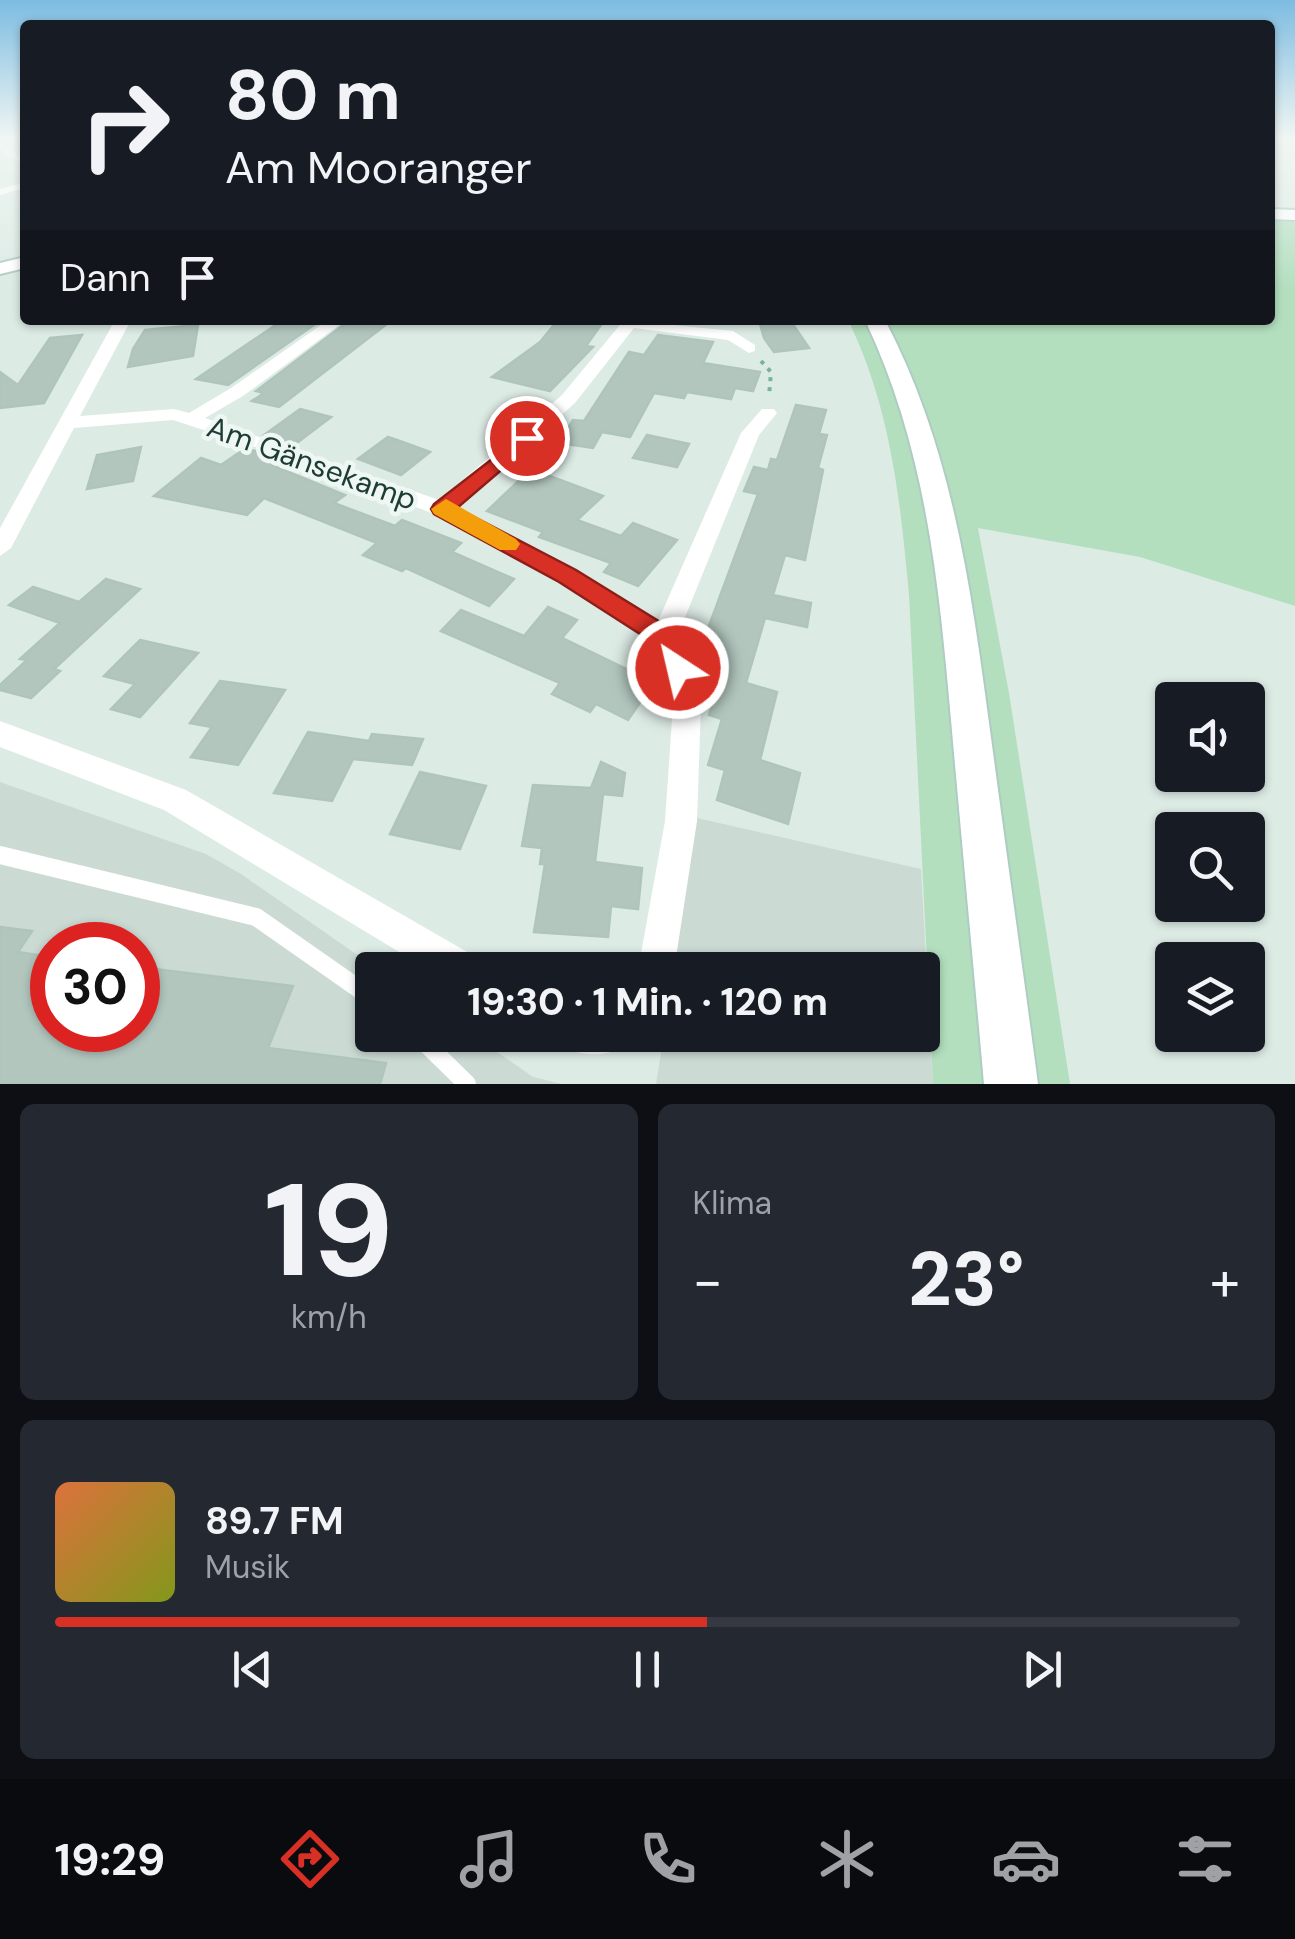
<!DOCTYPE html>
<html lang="de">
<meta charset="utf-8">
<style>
:root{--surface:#171b24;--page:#242831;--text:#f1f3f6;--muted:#9ea1a6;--line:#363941;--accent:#d93025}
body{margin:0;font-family:"DM Sans",sans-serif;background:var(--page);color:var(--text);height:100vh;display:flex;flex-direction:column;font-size:38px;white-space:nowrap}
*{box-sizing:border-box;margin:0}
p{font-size:32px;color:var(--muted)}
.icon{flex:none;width:55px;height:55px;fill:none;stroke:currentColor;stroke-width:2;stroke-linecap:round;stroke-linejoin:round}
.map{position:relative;height:1084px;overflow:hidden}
.drawer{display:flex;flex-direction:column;gap:20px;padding:20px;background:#0d0f14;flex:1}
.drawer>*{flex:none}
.banner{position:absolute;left:20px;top:20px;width:1255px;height:305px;border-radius:10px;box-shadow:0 2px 8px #0004;background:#171b24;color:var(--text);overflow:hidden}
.tools{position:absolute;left:1155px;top:682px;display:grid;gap:20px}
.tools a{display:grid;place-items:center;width:110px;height:110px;border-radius:10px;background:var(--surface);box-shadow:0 2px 8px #0004;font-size:50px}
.speed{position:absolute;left:30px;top:922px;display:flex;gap:20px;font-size:50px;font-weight:700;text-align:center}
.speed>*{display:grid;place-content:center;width:130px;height:130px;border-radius:50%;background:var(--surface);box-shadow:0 2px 8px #0004;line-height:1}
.speed .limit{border:15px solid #d22;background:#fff;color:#111}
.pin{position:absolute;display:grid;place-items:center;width:85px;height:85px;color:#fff;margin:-42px;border:5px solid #fff;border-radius:50%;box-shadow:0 2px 10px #0007}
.me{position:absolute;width:110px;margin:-55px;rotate:325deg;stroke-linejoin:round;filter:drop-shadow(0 0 8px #0008)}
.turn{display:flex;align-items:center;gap:35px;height:210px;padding:0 40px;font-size:45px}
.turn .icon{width:130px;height:130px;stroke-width:2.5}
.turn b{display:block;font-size:70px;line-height:85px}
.then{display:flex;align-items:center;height:95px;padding:0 40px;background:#0003;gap:20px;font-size:38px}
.big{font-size:75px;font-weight:800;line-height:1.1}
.drawer .widget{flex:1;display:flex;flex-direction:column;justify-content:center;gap:15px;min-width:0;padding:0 35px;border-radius:15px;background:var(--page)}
.drawer .dial{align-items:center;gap:0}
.dial b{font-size:130px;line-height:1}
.song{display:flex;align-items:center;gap:30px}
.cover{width:120px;height:120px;border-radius:15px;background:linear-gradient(135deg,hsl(20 70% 55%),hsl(70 70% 35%))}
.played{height:10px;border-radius:5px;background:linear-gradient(90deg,var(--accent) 55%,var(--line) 55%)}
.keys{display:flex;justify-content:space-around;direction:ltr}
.heat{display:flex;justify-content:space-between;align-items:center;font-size:55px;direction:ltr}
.drawer .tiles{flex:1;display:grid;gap:20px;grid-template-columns:1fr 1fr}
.widget:last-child{grid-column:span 2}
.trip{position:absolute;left:355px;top:952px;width:585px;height:100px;border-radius:10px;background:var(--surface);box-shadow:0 2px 8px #0004;font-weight:800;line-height:100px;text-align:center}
.tab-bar{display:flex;height:160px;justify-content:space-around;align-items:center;background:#090b0e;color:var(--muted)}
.tab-bar .icon{width:70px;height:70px}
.tab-bar .current{color:var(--accent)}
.tab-bar b{font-size:45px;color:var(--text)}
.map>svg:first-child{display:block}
</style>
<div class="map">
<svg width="1295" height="1084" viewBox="0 0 1295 1084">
<rect width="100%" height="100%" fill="#ddebe5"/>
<g fill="#cbdbd4" fill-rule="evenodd">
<path d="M0 782 206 854 241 874 379 970H372V1035H473L533 1077 562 1084H0ZM52 945H138V1030H52Z"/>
<polygon points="697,818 921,869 933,1084 656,1084 664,1035 922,1035 922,970 674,970"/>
</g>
<path fill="#b3dfbf" d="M1270 208H1295V606L1140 557 978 528 1009 693 1070 1084H933L909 595C900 499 891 408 848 320H1270Z"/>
<g fill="#b2c6be" stroke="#afc5bc" stroke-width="2.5">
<polygon points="283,320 321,320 228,385 196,379"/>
<polygon points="350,320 392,320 279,407 252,401 264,393 256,391"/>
<polygon points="558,320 603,322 586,346 593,347 550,391 492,377 540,342"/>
<polygon points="759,320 790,320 809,348 774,352 764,338"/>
<polygon points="198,325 193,356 128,367 133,349 145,330"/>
<polygon points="82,335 44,403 0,408 0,372 18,385 50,338"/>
<polygon points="658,335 713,342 703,363 760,372 753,391 735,388 731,399 687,392 684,398 654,393 630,437 602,432 593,448 559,443 573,420 584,421 629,352 644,355"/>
<polygon points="796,405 826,410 819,434 827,435 818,468 823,470 805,560 785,555 773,595 811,603 807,627 765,618 746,683 777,692 760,760 800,773 788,824 717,800 725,770 708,765 722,719 709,715 722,677 713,674 722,638 706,634 758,494 744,491 754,467 768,470 771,459 777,460"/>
<polygon points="300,409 331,417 294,445 264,435"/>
<polygon points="647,435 689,444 677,467 633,458"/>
<polygon points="388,437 397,440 430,452 401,475 358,459"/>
<polygon points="141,447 133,481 87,489 97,455"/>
<polygon points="246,448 277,458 269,464 345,495 334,503 395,526 402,520 461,543 452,552 514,579 489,606 406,568 402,571 363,555 377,543 264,498 247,515 154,496 201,458 221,465"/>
<polygon points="531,469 603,496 577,520 621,536 633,523 677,540 638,586 604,572 611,563 539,537 543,532 487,511"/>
<polygon points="106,579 140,589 54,669 60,671 31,698 0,690 0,685 27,660 20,659 60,623 9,605 33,587 79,602"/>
<polygon points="548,607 577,620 562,638 647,679 639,691 646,694 628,720 596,704 590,712 552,694 560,683 441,631 461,610 524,636"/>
<polygon points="140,640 198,653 140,717 111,709 135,684 104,676"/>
<polygon points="220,681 285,690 238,765 191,757 212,727 190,723"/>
<polygon points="308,732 369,741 372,734 423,739 412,765 353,759 332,801 274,793"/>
<polygon points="601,762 625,773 622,796 603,794 595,862 642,868 638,909 611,906 608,937 534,932 545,864 540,864 542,848 522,846 533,785 591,788"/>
<polygon points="420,772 486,786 460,849 390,834"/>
<polygon points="0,927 32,931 18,952 52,957 52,1030 138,1030 138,967 293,986 268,1048 386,1063 380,1084 0,1084"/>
</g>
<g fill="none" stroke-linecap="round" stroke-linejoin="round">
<g stroke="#afccc2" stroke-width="4">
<g id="secondary">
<polygon points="1270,209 1295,210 1295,220 1270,219"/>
<polygon points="25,257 25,268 0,274 0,263"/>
<path d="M865 320H885C955 454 972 597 992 745 1007 858 1023 971 1038 1084H984C974 970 963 856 953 742 940 596 929 454 865 320Z"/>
</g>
</g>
<polyline stroke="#7ab2a1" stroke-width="4" stroke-dasharray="4 6" stroke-linecap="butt" points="761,361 771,372 769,396"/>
<g stroke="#fff" stroke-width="18">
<polyline points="0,855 256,917 372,998"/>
<polyline points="417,1035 467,1084"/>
</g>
<g fill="#fff" fill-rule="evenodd">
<polygon points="0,143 25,158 25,165 0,150"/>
<polygon points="25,182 25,188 0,195 0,189"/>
<polygon points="115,320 131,320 80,416 174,409 189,413 231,388 328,320 346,320 243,396 205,418 439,500 562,395 624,320 733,331 755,345 755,351 749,353 728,340 634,328 575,403 457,508 576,570 658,621 741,433 762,409 774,409 777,413 759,435 677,637 691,668 701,705 697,821 674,970 638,970 665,821 673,705 665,668 654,643 560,582 434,514 298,461 173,420 74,428 11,548 0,556 0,528"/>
<polygon points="0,721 186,790 476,957 481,970 429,970 164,810 0,747"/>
<path d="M562 1035H626L621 1049C602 1056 586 1056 567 1049Z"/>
</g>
<use href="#secondary" fill="#fff" fill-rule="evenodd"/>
</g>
<linearGradient id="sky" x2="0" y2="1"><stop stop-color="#7dbce1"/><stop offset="0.48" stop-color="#f0f6f3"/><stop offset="1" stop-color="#f0f6f3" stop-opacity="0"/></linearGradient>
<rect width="1295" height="288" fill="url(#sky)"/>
<polygon fill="#d93025" stroke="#8d1f18" stroke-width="2.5" points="527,432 537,438 534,442 457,508 576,570 673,630 692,668 688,675 678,679 669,675 654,643 559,582 434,514 431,509 434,504"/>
<polygon fill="#f59e0b" points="446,499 516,539 520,544 516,550 500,550 434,514 431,509"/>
<g text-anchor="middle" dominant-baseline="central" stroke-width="9" stroke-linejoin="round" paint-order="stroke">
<g font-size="30" fill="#1d3c34" stroke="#eef7f3">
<text transform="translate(312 463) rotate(20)">Am Gänsekamp</text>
</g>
</g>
</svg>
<div class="tools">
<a><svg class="icon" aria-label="sound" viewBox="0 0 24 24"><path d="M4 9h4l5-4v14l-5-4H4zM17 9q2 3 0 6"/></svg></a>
<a><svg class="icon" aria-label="search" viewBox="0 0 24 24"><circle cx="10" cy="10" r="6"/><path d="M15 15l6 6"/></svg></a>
<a><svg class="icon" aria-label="layers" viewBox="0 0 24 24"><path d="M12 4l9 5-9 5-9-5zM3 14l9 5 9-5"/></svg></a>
</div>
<div class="speed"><div class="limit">30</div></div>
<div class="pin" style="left:527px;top:438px;background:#d93025"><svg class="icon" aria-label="arrive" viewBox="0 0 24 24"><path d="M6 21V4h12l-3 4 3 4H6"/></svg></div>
<svg class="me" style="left:678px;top:668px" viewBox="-20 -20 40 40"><circle r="17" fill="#d93025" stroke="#fff" stroke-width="3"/><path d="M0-11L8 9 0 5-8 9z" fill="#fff"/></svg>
<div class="trip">19:30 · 1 Min. · 120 m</div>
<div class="banner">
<div class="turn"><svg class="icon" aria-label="right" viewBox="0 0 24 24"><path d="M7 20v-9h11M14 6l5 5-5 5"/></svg><div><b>80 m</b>Am Mooranger</div></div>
<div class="then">Dann<svg class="icon" aria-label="arrive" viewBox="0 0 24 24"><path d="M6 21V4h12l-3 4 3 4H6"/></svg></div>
</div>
</div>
<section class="drawer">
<div class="tiles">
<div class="widget dial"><b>19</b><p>km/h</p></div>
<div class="widget"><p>Klima</p>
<div class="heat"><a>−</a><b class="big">23°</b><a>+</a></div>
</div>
<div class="widget">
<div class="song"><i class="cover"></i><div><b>89.7 FM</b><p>Musik</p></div></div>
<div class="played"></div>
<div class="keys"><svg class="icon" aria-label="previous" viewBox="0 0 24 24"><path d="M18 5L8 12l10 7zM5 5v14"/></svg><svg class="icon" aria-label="pause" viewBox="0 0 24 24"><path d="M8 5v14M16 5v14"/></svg><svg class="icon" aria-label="next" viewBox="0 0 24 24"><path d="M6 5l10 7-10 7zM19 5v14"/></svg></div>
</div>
</div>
</section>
<nav class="tab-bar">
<b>19:29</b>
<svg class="icon current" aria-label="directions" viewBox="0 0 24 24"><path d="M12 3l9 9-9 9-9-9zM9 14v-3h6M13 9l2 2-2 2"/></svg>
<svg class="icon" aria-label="music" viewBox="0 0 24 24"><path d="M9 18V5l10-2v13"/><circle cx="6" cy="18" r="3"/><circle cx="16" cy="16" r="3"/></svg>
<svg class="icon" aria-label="phone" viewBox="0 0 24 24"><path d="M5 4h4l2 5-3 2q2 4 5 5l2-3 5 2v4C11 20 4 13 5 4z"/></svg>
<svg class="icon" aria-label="climate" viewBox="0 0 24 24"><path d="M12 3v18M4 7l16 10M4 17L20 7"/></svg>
<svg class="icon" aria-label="car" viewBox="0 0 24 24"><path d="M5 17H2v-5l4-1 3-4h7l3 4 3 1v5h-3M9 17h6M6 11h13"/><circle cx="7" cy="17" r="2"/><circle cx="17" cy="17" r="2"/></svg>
<svg class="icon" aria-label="filters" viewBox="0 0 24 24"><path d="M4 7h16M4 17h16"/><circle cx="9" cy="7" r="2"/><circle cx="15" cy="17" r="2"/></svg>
</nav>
